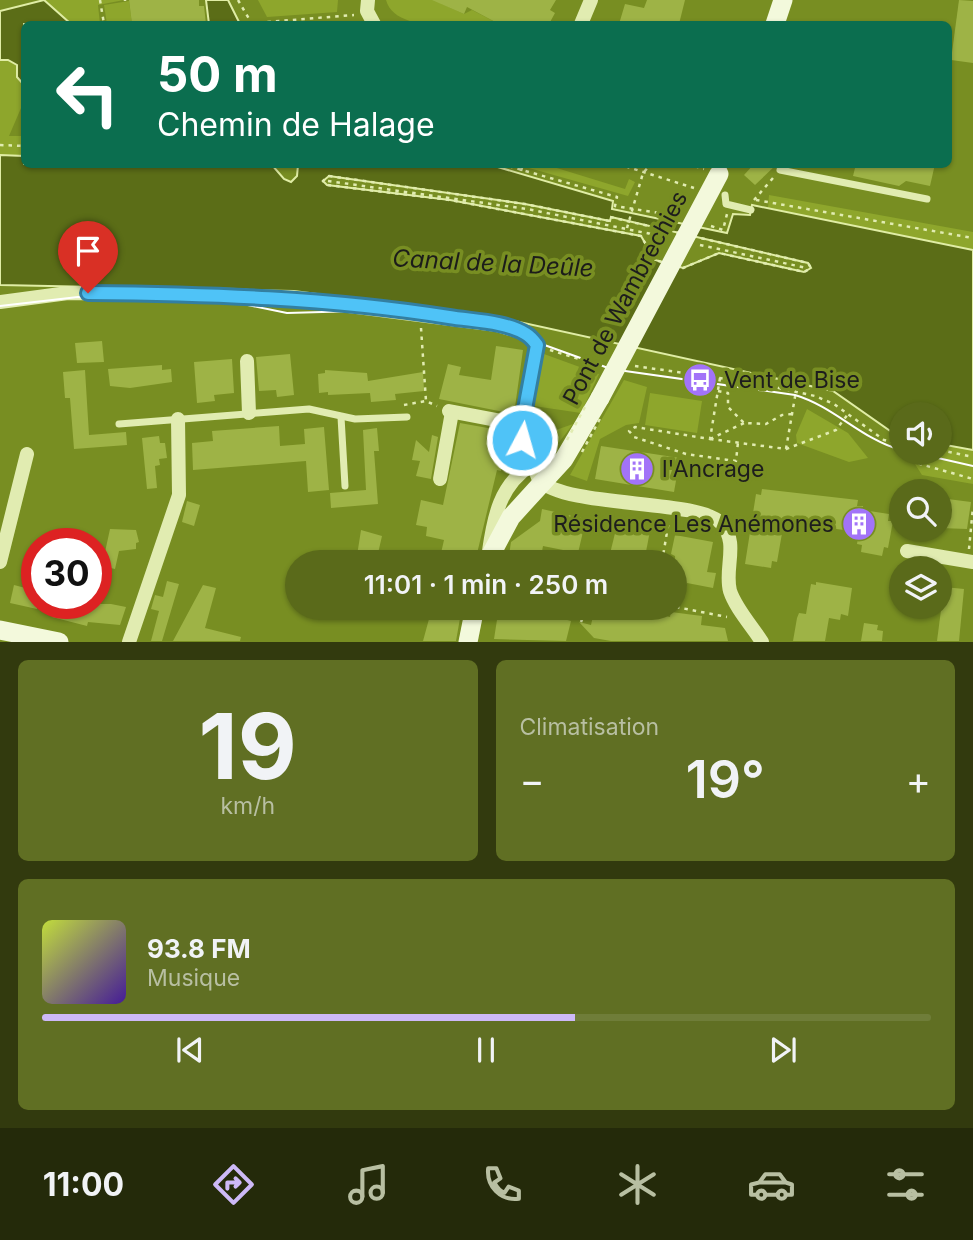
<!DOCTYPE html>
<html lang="fr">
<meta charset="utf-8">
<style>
:root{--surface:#5a6a1a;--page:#606f23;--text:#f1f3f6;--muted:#b8bfa2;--line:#6f7d39;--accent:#cdb9f7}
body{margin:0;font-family:Inter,sans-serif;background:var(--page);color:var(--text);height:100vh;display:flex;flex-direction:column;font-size:26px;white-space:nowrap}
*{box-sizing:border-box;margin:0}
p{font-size:23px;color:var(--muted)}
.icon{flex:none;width:38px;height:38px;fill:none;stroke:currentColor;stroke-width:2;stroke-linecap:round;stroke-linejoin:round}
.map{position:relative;height:642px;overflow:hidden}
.side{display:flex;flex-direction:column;gap:18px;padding:18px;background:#323a0e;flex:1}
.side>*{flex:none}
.guide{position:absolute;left:21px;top:21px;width:931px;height:147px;border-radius:10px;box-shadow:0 2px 5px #0004;background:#0b6e4f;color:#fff;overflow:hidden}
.fabs{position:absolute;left:889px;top:402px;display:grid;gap:14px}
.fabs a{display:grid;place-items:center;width:63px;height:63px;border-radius:50%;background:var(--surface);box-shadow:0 2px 5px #0004;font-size:35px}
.speed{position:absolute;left:21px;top:528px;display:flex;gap:14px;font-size:35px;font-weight:700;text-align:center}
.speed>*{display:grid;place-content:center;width:91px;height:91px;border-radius:50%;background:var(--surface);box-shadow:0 2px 5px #0004;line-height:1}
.speed .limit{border:10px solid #d22;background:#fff;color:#111}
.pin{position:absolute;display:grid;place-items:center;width:60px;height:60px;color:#fff;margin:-72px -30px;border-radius:50% 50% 50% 0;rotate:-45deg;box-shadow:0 0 7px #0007}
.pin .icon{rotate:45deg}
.me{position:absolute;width:77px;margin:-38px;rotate:6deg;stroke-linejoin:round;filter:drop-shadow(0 0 5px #0008)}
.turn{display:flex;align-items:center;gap:24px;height:147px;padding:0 21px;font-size:32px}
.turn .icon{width:91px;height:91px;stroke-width:2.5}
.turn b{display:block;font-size:49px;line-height:60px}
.big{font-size:52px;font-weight:600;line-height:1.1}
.side .tile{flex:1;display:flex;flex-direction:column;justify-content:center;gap:10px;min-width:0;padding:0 24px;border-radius:10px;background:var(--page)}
.side .dial{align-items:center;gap:0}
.dial b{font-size:91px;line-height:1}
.song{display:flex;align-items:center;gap:21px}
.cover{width:84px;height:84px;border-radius:10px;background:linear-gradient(135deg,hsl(70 70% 55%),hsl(260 70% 35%))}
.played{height:7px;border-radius:4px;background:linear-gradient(90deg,var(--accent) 60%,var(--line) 60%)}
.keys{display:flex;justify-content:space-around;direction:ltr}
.heat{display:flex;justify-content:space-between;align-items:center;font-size:38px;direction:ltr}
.side .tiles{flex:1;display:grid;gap:18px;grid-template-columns:1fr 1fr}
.tile:last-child{grid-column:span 2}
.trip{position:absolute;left:285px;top:550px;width:402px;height:70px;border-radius:35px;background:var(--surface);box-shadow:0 2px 5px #0004;font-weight:600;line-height:70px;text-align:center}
.tab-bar{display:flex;height:112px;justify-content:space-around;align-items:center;background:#242a0a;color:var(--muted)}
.tab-bar .icon{width:49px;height:49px}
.tab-bar .current{color:var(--accent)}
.tab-bar b{font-size:32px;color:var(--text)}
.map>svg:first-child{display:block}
</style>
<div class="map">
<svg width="973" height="642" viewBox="0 0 973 642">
<rect width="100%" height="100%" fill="#788e22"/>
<g fill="#8ea62c">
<polygon points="44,0 124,0 98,5 100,24 71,24"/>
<polygon points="258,0 338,0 337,12 267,17"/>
<path d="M386 0H442V4L464 14 472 10 499 24C470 24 395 35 386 0Z"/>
<polygon points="129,1 132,24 107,24 104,5"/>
<polygon points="0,60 8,60 17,65 17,77 24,85 24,101 9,136 24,136 24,156 0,155"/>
<polygon points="529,165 547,165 625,189 629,179 635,182 628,196 529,168"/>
<polygon points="769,195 973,232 973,250 768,208"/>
<polygon points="544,354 599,374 581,413 534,406 536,359"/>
<polygon points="624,380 647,387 639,423 626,425 600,439 587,481 570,475"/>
<polygon points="650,393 702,401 697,433 645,425"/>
<polygon points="807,409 848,433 868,458 849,462 797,443 796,435"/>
<polygon points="573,424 551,453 539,447 531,431 535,427 556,430"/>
<polygon points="940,444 973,450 973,484 922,475 908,453 940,453"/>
</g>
<g fill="#5b6d17" stroke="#e0eda5" stroke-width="2" fill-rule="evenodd">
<polygon points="44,0 71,24 24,24 24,85 17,77 17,65 8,60 0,60 0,11"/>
<polygon points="206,0 228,0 240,24 209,24"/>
<path d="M0 155 24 156V164L272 165 284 179 291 182 297 176 298 165H491L613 201 612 209 727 233 733 214 750 215 752 205 973 250V450L940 444V415H901V436L896 435 833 391 501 318 294 291 0 285ZM329 176 525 204 610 221 611 217 808 263 811 268 804 272 719 253 683 268 655 260 641 236 450 200 327 185 323 181Z"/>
</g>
<g fill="#9eb346">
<polygon points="129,0 199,0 199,6 204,6 206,24 132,24"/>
<polygon points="432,0 556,0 550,10 555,13 549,24 499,24 467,7 464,14"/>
<polygon points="647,0 685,0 679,24 619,24 625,4 644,8"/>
<polygon points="959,0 973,1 973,63 951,60"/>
<polygon points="754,164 777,164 755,185 744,175"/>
<polygon points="856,164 935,164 930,186 906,181 899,186 853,176"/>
<polygon points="102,341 104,362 77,363 75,343"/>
<polygon points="496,346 523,350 514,414 439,399 448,364 461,367 459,375 491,380"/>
<polygon points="290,354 294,395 277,397 276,390 259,391 256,357"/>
<polygon points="232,359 234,393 214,395 215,401 197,403 194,362"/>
<polygon points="162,365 162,370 171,369 172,382 130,388 110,386 108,369"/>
<polygon points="85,370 89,435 126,432 127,445 74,449 70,398 65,398 63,372"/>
<polygon points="325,370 367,373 368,381 423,372 424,391 395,394 396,400 371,402 370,393 328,395 328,392 319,393 318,374 325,373"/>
<polygon points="460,423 510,432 501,471 497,470 475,562 439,562 444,540 426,536 427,527 416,525 421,500 443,505"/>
<polygon points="279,426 280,446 305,444 304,429 324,427 329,490 308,492 306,461 193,470 192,443 213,441 212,431"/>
<polygon points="377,428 379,451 374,451 378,504 331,508 330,493 366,490 363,430"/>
<polygon points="432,435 438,437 431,479 416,476 420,461 412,460 416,440 429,452"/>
<polygon points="159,436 160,443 165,443 167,458 159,459 160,465 155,466 157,488 147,489 142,438"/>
<polygon points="601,446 680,458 674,492 595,479"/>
<polygon points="762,489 858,500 857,506 863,506 863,510 889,514 888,521 893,521 888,548 884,547 882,556 861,552 862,545 857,544 859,532 784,522 777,562 772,561 771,568 745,564 756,494 761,495"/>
<polygon points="940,498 971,502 967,529 940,528"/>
<polygon points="187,501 200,505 194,526 182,522"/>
<polygon points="542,509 586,519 578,553 543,546 540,562 508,562 511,542 540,521"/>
<polygon points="617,525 650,531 644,562 608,562"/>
<polygon points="110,529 136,530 139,542 136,543 136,549 119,551 115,569 102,566"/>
<polygon points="361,530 382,536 376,562 356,562"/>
<polygon points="675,535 713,542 707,572 716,573 713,588 687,583 686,589 676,587 675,556 671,554"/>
<polygon points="167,581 179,584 162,641 151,641 159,611 151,609 155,595 163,597"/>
<polygon points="816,582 852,588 848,616 841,614 840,620 829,618 825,641 793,641 797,618 799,613 806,614 811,584 816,585"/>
<polygon points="14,585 37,591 37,609 10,603"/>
<polygon points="203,585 216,588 205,628 241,637 240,641 173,641"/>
<polygon points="944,587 964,589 959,641 937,641"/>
<polygon points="55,604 111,604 126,607 120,625 88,622 87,626 52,617"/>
<polygon points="401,607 462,607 456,641 423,641 429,619 400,610"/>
<polygon points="499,607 531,607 530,610 571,621 566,641 494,639"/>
<polygon points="595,607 641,607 640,611 670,617 671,612 702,616 701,625 725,628 728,641 611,641 594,638 579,622 591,625"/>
<polygon points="864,623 878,625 877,630 883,631 882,641 861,641"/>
</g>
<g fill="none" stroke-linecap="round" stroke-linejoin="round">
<g stroke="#e1ecb1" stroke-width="2.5" stroke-dasharray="3.5 5" stroke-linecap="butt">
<polyline points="100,0 104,24"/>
<polyline points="125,0 125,1"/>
<polyline points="238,0 252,24"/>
<polyline points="242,24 354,15"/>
<polyline points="0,145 24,146"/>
<polyline points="501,164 617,197 615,206 678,216"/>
<polyline points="618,164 694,188"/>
<polyline points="687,164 704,169"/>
<polyline points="521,171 523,164"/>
<polygon points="329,176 525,204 610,221 610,217 808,263 811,268 804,272 719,253 683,268 655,260 641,236 450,200 327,185 323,181"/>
<polyline points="328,181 527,209 666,237"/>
<polyline points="754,200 773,178"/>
<polyline points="756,200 973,238"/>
<polyline points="711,226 723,230 727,214"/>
<polyline points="627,228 643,173 651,164"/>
<polyline points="700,245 807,268"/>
<polyline points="421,328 426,401"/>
<polyline points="550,350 598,365"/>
<polyline points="635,366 761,384 815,396 834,404 884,440 901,444"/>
<polyline points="720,378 710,439 635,427 629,431 634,437 686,454 736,461 738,442"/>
<polyline points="718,391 728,393 728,407 744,423 766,424 782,415 792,414"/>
<polyline points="404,405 426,401 437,406"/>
<polyline points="710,439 786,449 836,430 848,414"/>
<polyline points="710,439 744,423"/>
<polyline points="786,449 796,391"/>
<polyline points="940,450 973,457"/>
<polyline points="905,453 920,464 973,479"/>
<polyline points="969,549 973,507"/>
<polyline points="662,562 669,520"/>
<polyline points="676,607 727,617"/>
<polyline points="581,622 587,607"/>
</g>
<g stroke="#e1ecb1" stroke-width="7">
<polyline points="780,170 927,199"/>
<polyline points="725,195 726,204 751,210"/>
<polyline points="341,417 345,486"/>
<polyline points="119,424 309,409 355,419 407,417"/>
</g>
<g stroke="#e1ecb1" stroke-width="14">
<polyline points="368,0 367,11 374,24"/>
<polyline points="581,24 591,0"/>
<path d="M0 302 68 293 237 295 302 300 497 325 524 333 537 345 521 433 539 480C568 509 699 498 722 524 739 543 724 569 730 591 736 609 752 626 762 642"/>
<polyline points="247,361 249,413"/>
<polyline points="449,411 522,425"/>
<polyline points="440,479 452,412"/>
<path d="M489 551C494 516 500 485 531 465"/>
<polyline points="907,551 973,562"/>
<polyline points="0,562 27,454"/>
<polyline points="129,642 179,495 178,419"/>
</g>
<g stroke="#f3f9dc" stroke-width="19">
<polyline points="775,24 783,0"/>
<polyline points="487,562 511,517 564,459 600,398"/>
<polyline points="0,630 59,642"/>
<polyline points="468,642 475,607"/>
</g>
<g stroke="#fff" stroke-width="2">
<path d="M0 306 78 297 228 301 287 313 358 311 416 319H449L500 329 611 369 795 395C835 407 861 439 901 450"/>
<polyline points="916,453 973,466"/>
</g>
<g stroke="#e1ecb1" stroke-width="2.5" stroke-dasharray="3.5 5" stroke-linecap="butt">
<polyline points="567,440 586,405"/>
<polyline points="582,452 602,415"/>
</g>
<polyline stroke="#f3f9dc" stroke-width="19" points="600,398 719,174"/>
</g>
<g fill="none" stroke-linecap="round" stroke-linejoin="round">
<g stroke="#337fa1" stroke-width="18">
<path id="route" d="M88 293C209 294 329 298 449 317 473 321 505 321 526 334 531 337 534 341 537 345L522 425V440"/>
</g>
<use href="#route" stroke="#4fc3f7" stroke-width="12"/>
</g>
<defs>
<g id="bus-disc" transform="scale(1.75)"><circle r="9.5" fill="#a273f8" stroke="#788e22"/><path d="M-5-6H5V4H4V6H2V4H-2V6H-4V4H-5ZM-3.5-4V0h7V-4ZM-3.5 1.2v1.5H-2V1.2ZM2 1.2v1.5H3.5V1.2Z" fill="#fff"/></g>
<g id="building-disc" transform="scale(1.75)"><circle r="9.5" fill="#a273f8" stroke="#788e22"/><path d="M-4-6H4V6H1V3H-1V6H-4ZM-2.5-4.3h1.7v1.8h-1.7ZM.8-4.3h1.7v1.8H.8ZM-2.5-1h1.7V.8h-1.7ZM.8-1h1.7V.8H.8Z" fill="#fff"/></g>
</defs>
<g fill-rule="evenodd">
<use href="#bus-disc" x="700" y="380"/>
<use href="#building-disc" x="637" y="469"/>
<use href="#building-disc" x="859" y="524"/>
</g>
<g text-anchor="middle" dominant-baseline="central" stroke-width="7" stroke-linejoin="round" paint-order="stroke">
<g font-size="23" fill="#1d1d1d" stroke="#788e22">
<text transform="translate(625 298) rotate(-62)">Pont de Wambrechies</text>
</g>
<g font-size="23" fill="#1d1d1d" stroke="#788e22" text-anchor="start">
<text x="724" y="380">Vent de Bise</text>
<text x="662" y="469">l'Ancrage</text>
<text x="834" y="524" text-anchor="end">Résidence Les Anémones</text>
</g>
<g font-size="24" font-style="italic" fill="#1c1c1a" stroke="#788e22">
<text transform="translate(493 263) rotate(3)">Canal de la Deûle</text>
</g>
</g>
</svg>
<div class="fabs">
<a><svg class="icon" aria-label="sound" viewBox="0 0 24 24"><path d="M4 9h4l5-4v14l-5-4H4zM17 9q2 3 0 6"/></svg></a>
<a><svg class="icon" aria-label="search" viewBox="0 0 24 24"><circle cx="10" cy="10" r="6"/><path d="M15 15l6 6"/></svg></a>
<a><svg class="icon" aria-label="layers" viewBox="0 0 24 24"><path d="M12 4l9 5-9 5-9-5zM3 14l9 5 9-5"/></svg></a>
</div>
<div class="speed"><div class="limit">30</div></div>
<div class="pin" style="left:88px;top:293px;background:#d93025"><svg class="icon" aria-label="arrive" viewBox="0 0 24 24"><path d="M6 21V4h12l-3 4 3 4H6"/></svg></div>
<svg class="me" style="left:522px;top:440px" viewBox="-20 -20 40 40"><circle r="17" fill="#4fc3f7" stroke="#fff" stroke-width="3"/><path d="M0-11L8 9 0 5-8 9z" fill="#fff"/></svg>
<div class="trip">11:01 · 1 min · 250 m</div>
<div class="guide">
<div class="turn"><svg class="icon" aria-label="left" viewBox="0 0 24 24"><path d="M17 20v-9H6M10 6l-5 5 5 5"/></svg><div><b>50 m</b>Chemin de Halage</div></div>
</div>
</div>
<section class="side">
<div class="tiles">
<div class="tile dial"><b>19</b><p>km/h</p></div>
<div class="tile"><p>Climatisation</p>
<div class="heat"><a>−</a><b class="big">19°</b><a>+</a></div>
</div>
<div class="tile">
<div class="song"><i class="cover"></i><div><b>93.8 FM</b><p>Musique</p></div></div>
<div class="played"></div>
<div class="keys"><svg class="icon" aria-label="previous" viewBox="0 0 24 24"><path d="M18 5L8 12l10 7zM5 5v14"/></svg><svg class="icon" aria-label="pause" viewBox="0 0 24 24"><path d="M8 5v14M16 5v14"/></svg><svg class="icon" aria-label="next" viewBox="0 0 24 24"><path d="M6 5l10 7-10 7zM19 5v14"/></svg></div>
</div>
</div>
</section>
<nav class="tab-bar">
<b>11:00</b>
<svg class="icon current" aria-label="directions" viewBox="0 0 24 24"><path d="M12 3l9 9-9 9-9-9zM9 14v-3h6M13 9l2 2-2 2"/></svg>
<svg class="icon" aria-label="music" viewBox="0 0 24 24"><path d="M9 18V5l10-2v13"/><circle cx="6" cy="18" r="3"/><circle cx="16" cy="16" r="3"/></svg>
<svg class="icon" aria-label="phone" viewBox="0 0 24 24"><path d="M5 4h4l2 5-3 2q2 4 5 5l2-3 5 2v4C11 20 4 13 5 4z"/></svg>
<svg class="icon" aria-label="climate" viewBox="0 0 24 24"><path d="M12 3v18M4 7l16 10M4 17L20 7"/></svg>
<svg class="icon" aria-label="car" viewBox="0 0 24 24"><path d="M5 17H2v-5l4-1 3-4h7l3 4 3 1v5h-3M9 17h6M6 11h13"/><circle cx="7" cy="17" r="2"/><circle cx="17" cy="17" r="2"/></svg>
<svg class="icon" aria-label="filters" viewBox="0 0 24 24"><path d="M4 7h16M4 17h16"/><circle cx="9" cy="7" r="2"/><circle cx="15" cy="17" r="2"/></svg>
</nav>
